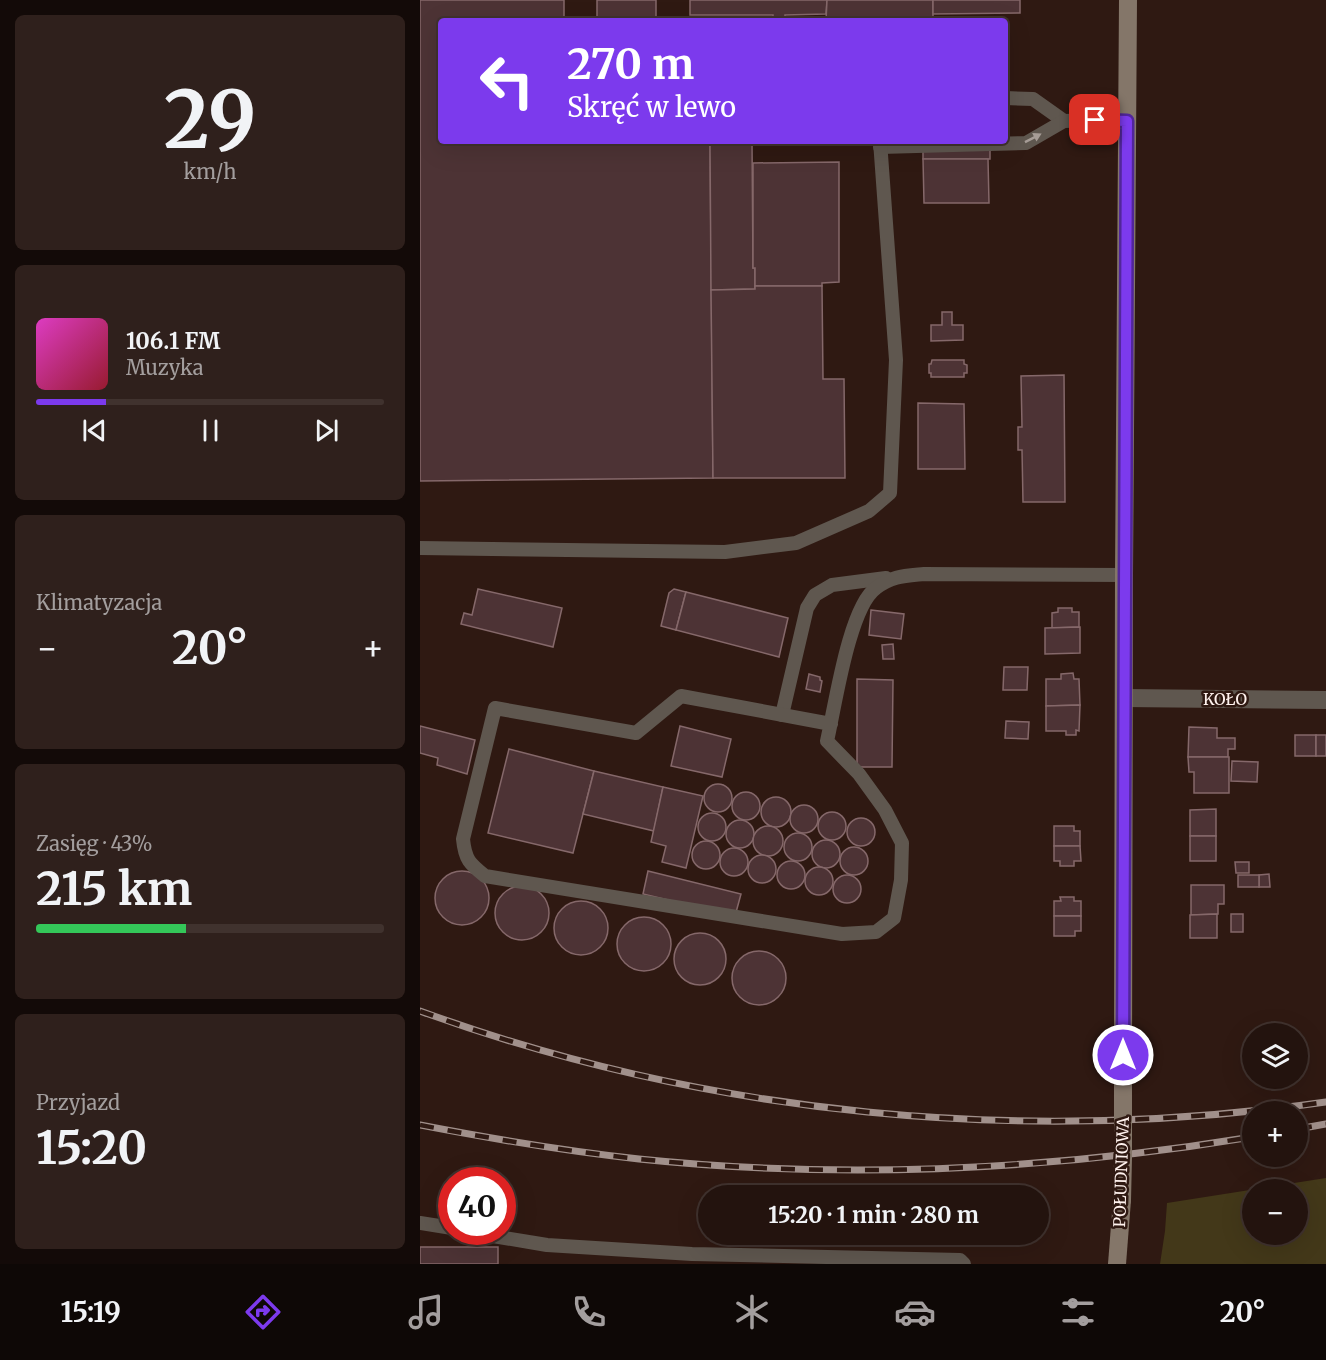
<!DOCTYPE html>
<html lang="pl">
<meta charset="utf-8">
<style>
:root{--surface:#23130e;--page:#2f201c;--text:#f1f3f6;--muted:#a39e9e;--line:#40322e;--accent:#7c3aed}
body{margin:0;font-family:Merriweather,serif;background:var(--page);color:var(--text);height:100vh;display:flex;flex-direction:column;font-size:22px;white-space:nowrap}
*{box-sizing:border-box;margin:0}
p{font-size:20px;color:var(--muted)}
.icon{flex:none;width:33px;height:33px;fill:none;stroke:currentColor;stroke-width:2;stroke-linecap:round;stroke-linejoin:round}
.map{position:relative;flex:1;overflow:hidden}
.side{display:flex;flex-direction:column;gap:15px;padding:15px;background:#130a08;width:420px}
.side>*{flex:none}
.hud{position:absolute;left:18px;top:18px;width:570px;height:126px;border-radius:6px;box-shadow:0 6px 24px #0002,0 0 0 2px var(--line);background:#7c3aed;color:#fff;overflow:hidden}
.tools{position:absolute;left:822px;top:1023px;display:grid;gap:12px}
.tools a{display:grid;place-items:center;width:66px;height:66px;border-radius:50%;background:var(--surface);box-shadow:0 6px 24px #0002,0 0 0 2px var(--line);font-size:30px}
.speed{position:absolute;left:18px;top:1167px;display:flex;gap:12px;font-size:30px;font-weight:700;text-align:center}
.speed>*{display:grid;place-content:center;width:78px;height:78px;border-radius:50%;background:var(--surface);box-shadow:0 6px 24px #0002,0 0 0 2px var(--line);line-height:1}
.speed .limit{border:9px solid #d22;background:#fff;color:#111}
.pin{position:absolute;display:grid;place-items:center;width:51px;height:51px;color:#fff;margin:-26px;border-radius:12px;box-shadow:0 3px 9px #0006}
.me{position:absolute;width:66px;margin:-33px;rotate:0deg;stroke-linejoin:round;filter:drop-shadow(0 0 4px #0008)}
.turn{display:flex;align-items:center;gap:21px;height:126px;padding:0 30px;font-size:27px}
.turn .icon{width:78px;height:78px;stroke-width:2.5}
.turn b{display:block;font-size:42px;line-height:51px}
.big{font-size:45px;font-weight:700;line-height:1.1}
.side .tile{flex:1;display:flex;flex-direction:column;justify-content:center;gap:9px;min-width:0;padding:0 21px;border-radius:9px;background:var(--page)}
.side .dial{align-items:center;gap:0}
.dial b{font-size:78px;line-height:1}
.song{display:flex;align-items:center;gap:18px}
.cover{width:72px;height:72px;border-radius:9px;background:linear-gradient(135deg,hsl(310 70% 55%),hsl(350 70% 35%))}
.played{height:6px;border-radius:3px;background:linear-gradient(90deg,var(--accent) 20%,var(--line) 20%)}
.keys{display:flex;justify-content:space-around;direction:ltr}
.heat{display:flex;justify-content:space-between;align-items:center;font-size:33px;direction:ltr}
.charge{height:9px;border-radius:4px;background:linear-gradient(90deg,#34c759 43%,var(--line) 0)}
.trip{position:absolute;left:278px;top:1185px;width:351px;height:60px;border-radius:30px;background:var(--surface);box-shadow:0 6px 24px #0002,0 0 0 2px var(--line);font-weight:700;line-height:60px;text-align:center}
.tab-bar{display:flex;height:96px;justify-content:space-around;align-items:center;background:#0e0806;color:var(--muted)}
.tab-bar .icon{width:42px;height:42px}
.tab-bar .selected{color:var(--accent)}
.tab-bar b{font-size:27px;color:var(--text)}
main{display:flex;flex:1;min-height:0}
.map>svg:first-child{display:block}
</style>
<main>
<section class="side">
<div class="tile dial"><b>29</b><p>km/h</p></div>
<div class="tile">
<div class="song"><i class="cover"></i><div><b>106.1 FM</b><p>Muzyka</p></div></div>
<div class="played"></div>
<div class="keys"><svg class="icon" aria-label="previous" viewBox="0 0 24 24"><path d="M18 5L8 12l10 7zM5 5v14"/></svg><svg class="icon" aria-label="pause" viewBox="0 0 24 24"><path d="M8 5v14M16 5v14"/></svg><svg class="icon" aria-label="next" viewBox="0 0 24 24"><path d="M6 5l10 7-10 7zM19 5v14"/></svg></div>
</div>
<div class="tile"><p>Klimatyzacja</p>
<div class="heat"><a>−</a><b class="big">20°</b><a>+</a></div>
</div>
<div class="tile"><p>Zasięg · 43%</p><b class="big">215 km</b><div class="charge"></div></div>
<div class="tile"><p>Przyjazd</p><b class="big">15:20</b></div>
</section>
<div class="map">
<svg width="906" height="1264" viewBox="0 0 906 1264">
<rect width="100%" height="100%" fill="#2f1912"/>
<path fill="#433819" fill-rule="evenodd" d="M906 1178V1264H740L745 1231 747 1203ZM832 1190H878V1234H832Z"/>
<g fill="#4d3335" stroke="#85686a" stroke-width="1.5">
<polygon points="0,0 144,0 144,21 21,21 21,141 290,141 293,478 0,481"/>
<rect x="177" y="0" width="59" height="21"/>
<polygon points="270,0 407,0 406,14 365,15 365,18 353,18 353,15 270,15"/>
<polygon points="407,0 513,0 513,21 406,21"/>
<polygon points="513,0 600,0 600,13 513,14"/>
<polygon points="290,141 332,141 333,268 335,268 335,289 291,290"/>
<rect x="503" y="141" width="67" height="18"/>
<polygon points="503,159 568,159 569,203 504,203"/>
<polygon points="419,162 419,282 402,283 402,286 335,286 335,268 333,268 333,163"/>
<polygon points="335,286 402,286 403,379 424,379 425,478 293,478 291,290 335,289"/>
<polygon points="522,312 532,312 532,325 543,325 543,340 511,341 511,325 522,325"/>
<polygon points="512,360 544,360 544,364 547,365 547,373 544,373 544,377 511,377 511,373 509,373 509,364 511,364"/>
<polygon points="644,375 645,502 603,502 602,450 598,450 598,427 602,427 601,376"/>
<polygon points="498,403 544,404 545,469 498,469"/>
<polygon points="58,589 142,608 133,647 41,624 44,613 52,615"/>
<polygon points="254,589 266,592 256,630 241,626 249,593"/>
<polygon points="266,592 368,618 359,657 256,630"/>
<polygon points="638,608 652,608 652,612 659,612 659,627 632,628 632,613 638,612"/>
<polygon points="451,610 484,614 481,639 449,635"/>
<polygon points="660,627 660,653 625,654 625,628"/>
<polygon points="473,644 474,659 463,659 462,645"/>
<polygon points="584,667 608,667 607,690 583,690"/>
<polygon points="653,673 654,679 659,679 660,705 626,706 626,679 641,679 641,674"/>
<polygon points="389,674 400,677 400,680 402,681 400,692 386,689"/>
<polygon points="437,679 473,680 472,767 437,767"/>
<polygon points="660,705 659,731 656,730 656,735 646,735 646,731 626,731 626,706"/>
<polygon points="586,721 609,722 608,739 585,738"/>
<polygon points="0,726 55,740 47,774 17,765 18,758 0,753"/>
<polygon points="260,726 311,739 302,777 251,766"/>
<polygon points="769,727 797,728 797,738 815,738 815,749 808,749 808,757 768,757"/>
<rect x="875" y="735" width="21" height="21"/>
<rect x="896" y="735" width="10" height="21"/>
<polygon points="89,749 174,771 153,853 68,833"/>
<polygon points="768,757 809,757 809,793 774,793 774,772 769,772"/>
<polygon points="812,761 838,762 837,782 811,781"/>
<polygon points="174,771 243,787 234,831 163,814"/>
<circle cx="298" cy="798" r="14"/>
<polygon points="243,787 283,796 266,868 242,862 246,846 231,842"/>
<circle cx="326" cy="806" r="14"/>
<circle cx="356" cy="812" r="15"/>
<circle cx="384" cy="819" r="14"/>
<polygon points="796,809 796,836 770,836 770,810"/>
<circle cx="412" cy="826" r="14"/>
<circle cx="292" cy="827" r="14"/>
<circle cx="441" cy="832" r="14"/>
<circle cx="320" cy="834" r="14"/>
<polygon points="634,826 654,826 654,831 660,831 660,846 634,846"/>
<circle cx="348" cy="841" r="15"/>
<circle cx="378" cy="847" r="14"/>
<rect x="770" y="836" width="26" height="25"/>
<circle cx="406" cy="854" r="14"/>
<circle cx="286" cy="855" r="14"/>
<polygon points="634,846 660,846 661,861 654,861 654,866 640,866 640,861 634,861"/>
<circle cx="434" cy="861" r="14"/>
<circle cx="314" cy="862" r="14"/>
<circle cx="342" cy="869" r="14"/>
<circle cx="371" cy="875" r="14"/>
<polygon points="815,862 829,862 829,873 816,873"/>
<circle cx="399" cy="881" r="14"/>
<circle cx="42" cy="898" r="27"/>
<polygon points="228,871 321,894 315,916 223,894"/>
<polygon points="849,874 850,887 839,887 839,875"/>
<circle cx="427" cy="889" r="14"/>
<rect x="818" y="875" width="21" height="12"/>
<polygon points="771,885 804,885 804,904 798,904 798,914 771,915"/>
<circle cx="102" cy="913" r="27"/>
<polygon points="640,897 654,897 654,901 661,901 661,916 634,916 634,901 641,901"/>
<circle cx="161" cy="928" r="27"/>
<polygon points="797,914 797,938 770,938 770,915"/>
<rect x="811" y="914" width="12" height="18"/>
<polygon points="634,916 661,916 661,931 655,931 655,936 634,936"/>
<circle cx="224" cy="944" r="27"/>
<circle cx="280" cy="959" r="26"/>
<circle cx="339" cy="978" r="27"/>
<rect x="0" y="1247" width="78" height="17"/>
</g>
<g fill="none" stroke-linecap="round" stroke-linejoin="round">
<g stroke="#5f574f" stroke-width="14">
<polyline points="585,98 613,99 644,121"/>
<polyline points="460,147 606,143 644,121 675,120 707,121"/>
<polyline points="0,548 305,552 376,543 449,511 470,493 476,360 460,141"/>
<polyline points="362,715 387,608 395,595 412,585 466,578"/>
<path d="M411 724 261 696 216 733 75 708 43 839C45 860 50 864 65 876L422 934 456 932 474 918 481 880 482 843 465 810 439 774 407 741C415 707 429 607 456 588 472 576 484 576 504 574L704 575"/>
<polyline points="0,1223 32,1228"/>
<polyline points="49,1232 127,1245 272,1254 540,1260 544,1264"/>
</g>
<polyline stroke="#5f574f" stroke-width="18" points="704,698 906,700"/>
<g stroke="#847669" stroke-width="18">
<polyline points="703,1074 704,575 708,0"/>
<polyline points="697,1264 702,1200"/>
</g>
<g stroke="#a1908b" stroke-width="7">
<g id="rail">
<path d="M0 1011C289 1116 602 1145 906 1102"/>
<path d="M0 1125C73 1139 145 1151 219 1159 423 1180 630 1170 832 1137"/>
<polyline points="878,1129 906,1124"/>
</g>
</g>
<use href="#rail" stroke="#2f1912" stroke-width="4.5" stroke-dasharray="14" stroke-linecap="butt"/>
<polyline stroke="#847669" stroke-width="18" points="702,1200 703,1158 703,1074"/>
</g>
<defs><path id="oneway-solid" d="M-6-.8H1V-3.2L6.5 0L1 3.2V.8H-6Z" transform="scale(1.5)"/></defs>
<use fill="#a79d97" href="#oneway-solid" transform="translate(613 138) rotate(-27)"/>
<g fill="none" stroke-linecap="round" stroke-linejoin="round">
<g stroke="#51269a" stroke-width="15">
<polyline id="route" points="675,120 707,121 703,1055"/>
</g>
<use href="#route" stroke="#7c3aed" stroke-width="10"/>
</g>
<g text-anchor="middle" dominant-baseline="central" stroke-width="5" stroke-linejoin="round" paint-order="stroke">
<g font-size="16" fill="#fff2ee" stroke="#2f1912">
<text x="805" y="699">KOŁO</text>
<text transform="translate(701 1172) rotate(-88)">POŁUDNIOWA</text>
</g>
</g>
</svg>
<div class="tools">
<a><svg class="icon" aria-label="layers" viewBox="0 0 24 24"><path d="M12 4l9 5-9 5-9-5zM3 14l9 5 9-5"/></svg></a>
<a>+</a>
<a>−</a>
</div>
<div class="speed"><div class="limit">40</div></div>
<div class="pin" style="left:675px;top:120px;background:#d93025"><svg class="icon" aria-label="arrive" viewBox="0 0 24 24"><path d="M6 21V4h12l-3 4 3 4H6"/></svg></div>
<svg class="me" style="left:703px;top:1055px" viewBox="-20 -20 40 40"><circle r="17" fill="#7c3aed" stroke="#fff" stroke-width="3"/><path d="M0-11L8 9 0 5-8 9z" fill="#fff"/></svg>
<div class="trip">15:20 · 1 min · 280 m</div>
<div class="hud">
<div class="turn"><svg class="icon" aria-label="left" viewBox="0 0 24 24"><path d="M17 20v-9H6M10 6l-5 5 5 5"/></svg><div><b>270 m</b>Skręć w lewo</div></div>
</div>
</div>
</main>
<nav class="tab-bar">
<b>15:19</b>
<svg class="icon selected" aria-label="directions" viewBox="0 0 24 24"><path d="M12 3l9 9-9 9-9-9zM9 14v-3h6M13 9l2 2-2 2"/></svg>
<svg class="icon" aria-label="music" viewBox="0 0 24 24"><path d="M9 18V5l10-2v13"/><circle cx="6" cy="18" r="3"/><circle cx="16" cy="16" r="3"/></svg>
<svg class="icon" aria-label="phone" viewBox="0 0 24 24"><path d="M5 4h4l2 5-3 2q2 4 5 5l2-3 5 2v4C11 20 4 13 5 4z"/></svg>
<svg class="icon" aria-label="climate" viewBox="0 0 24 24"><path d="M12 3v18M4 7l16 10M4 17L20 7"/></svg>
<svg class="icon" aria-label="car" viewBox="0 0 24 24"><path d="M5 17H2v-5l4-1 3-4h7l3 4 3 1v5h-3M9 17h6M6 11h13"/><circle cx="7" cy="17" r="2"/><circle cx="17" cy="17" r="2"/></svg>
<svg class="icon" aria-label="filters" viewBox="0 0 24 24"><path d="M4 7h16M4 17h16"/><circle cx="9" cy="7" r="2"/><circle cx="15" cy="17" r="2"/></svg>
<b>20°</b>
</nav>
